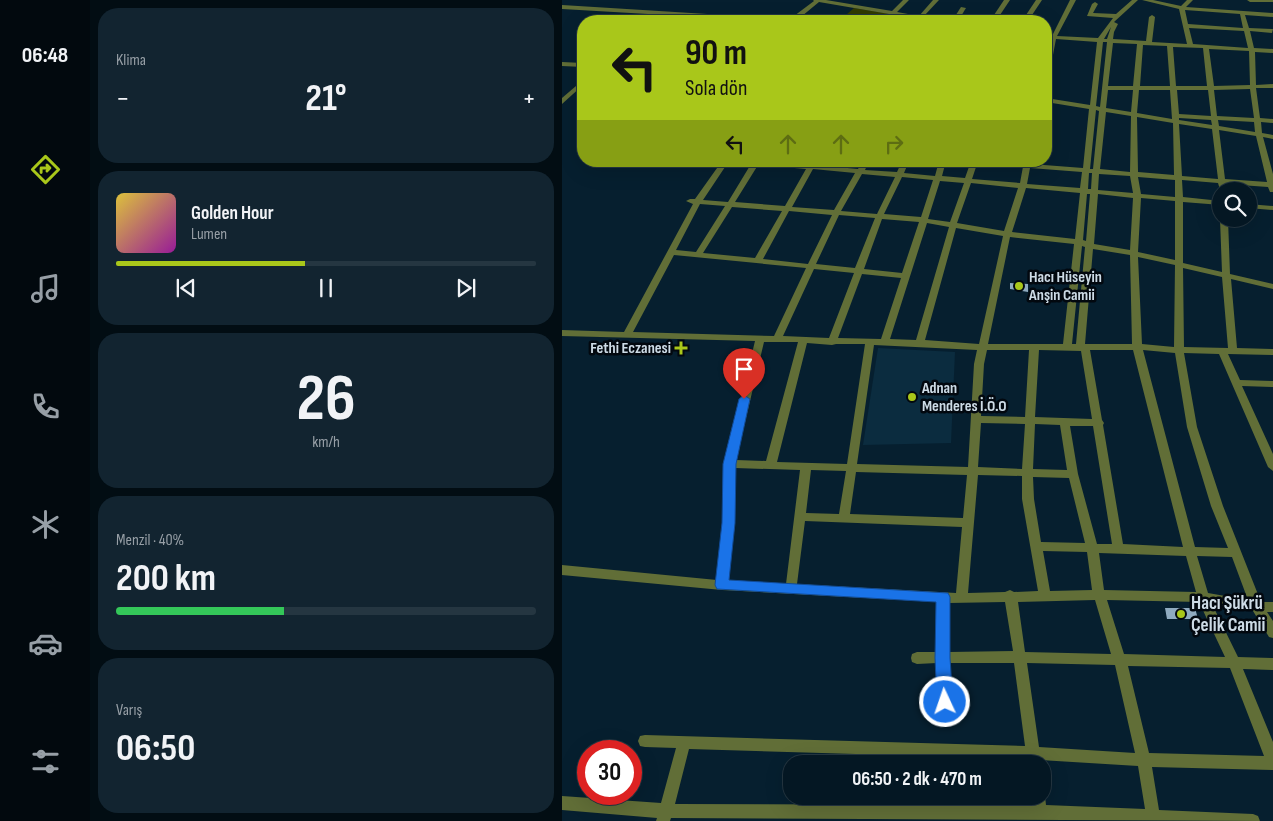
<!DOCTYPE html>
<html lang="tr">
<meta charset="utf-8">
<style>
:root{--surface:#041723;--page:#122430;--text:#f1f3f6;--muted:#979fa6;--line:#253641;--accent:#a9c71a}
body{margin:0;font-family:"Sofia Sans Condensed",sans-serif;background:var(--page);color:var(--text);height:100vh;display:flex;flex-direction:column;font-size:19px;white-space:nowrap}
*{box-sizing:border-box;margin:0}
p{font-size:16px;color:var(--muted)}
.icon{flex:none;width:28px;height:28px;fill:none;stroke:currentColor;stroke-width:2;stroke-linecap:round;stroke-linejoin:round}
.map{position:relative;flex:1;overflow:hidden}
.panel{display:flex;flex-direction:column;gap:8px;padding:8px;background:#020d13;width:472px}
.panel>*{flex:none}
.top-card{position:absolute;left:15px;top:15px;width:475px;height:152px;border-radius:20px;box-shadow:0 5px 20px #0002,0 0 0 1px var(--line);background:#a9c71a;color:#111;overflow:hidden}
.tools{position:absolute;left:650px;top:182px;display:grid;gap:10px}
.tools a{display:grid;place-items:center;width:45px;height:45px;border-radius:50%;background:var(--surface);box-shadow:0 5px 20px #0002,0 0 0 1px var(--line);font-size:25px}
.speed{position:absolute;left:15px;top:740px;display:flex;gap:10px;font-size:25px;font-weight:700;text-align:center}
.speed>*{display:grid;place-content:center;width:65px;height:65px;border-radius:50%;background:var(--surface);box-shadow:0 5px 20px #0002,0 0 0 1px var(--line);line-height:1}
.speed .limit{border:8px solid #d22;background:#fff;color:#111}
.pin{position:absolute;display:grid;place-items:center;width:42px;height:42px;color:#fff;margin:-51px -21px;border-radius:50% 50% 50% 0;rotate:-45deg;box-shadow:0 0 5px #0007}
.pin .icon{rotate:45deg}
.me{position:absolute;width:55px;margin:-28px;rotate:357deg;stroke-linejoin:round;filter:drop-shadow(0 0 4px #0008)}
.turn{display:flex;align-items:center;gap:18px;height:105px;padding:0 25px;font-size:22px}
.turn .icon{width:65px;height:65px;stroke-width:2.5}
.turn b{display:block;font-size:35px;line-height:42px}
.lanes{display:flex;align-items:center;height:48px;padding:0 25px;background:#0003;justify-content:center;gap:25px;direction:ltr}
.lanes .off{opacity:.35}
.big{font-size:38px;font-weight:700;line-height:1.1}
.panel .card{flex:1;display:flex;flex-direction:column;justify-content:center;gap:8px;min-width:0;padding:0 18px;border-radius:20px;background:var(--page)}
.panel .dial{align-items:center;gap:0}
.dial b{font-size:65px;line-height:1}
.song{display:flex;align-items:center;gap:15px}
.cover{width:60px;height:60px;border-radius:8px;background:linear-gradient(135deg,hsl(50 70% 55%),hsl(300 70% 35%))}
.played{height:5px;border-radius:2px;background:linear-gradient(90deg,var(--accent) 45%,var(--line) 45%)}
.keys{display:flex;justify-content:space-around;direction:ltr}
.heat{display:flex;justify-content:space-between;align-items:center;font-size:28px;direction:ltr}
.charge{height:8px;border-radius:4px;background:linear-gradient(90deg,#34c759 40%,var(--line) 0)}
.trip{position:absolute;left:221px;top:755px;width:268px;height:50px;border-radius:20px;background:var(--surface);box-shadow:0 5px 20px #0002,0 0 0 1px var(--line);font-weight:700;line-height:50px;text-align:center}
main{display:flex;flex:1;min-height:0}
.tabs{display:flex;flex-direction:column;width:90px;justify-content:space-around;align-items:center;background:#02090e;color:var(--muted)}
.tabs .icon{width:35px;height:35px}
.tabs .selected{color:var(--accent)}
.tabs b{font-size:22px;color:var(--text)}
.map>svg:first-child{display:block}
</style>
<main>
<nav class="tabs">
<b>06:48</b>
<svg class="icon selected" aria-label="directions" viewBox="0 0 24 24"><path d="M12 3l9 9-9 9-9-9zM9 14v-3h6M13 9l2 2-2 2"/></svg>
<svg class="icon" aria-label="music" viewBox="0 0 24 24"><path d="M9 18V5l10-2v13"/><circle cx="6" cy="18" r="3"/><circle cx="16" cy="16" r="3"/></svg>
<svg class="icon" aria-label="phone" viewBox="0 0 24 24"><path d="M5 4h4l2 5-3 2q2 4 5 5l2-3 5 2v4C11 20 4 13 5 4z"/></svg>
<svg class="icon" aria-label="climate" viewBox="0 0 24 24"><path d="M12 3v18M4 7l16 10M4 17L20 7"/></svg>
<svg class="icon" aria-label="car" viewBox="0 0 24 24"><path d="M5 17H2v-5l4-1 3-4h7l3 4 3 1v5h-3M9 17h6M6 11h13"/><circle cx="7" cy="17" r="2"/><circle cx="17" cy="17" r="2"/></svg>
<svg class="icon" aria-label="filters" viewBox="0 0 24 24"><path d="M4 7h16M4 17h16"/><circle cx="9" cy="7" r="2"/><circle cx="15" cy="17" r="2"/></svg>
</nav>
<section class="panel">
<div class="card"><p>Klima</p>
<div class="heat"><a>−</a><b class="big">21°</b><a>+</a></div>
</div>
<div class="card">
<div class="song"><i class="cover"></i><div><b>Golden Hour</b><p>Lumen</p></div></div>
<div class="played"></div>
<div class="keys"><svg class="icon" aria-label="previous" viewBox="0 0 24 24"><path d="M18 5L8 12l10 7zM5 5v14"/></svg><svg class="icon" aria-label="pause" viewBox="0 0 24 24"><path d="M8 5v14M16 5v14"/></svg><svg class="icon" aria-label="next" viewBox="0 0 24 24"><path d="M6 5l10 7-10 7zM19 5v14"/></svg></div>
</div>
<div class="card dial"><b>26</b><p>km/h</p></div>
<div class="card"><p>Menzil · 40%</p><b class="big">200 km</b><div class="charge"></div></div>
<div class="card"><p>Varış</p><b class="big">06:50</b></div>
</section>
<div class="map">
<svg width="711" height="821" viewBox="0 0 711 821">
<rect width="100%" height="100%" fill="#061f2f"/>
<polygon fill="#0b2c3f" points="316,348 393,352 389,443 301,445"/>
<polygon fill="#303a00" points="292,8 354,18 352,21 277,21"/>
<g fill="#8fabc0">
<polygon points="448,283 466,284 466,292 448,289"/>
<polygon points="603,608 633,608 636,619 605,619"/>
</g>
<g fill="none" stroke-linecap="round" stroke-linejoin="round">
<g fill="#616e37" fill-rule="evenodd">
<polygon points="251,0 264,0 330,11 341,0 347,0 335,12 357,16 371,0 377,0 362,16 383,21 360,19 358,21 352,21 354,18 330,16 327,14 257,2 234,21 208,21 0,9 0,5 228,19 252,1"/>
<polygon points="442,0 448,0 434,21 428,21"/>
<polygon points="474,0 480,0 466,21 460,21"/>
<path d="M508 0H514L495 36 536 38 551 18 525 16 530 4 533 2 536 4 531 13 554 14 570 0H576L552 22 556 24 552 32 551 39 584 41 587 17 590 15 593 17 590 42 625 44 617 9 580 0H591L619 6 625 0H631L624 7 711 13V17L683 15 687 28 711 29 710 33 688 31 692 48 711 49V53L693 52 694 85 711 84V88H694L698 118 711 119V123L699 122 700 133 711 135V139L701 137 711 174V192H708L706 187 664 184 665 191H659V193L656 183 620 180 621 197 659 201V205L621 202V263L660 272 658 219H666L668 274 711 284V289L669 279 675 348 711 349V355L666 354 678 380 711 381V387L680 386 711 454V471L706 467 657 354 622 353 635 427 661 506 699 602H711V612H705L711 621V638L707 637 691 611 650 604 676 657 711 658V670L681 669 711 742V770L590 767 597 810 691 814 696 816 698 821 109 818 108 821H94L95 818 0 810V796L99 803 114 748 83 747 78 746 76 741 78 736 83 735 463 746 452 663H388L390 702 388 706 383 708 378 706 376 702 375 663 355 664 350 662 349 658 350 654 355 652H375V602L160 590 0 575V565L155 580 161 523 163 464 193 341 0 336V330L62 332 131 204 124 201 128 199H133L160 161H167L141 200 166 202 189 164 176 161H206L246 165 250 162H253V165L296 169 300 161H307L303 170 335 172 340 161H347L342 173 373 176 377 161H384L380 176 403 178 409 161H416L410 179 458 183 462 161H470L469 164 521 168 527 109 484 102V98L528 105 535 42 494 39 487 76 484 78V63L489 39H484V35L490 36ZM623 10 678 14 681 28 626 24ZM549 27 545 39H542ZM627 28 682 31 686 48 631 44ZM541 42H545L538 107 534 106ZM551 43 575 44 571 86H546ZM581 45 605 46 608 86H578ZM611 47 641 48 645 86H614ZM647 49 687 51 688 85 652 86ZM688 89 692 118 655 116 652 90ZM546 90H571L569 112 544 108ZM577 90H608L610 119 575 113ZM615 90H646L649 116 617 114ZM534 110 537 111 531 169H528ZM544 112 569 116 568 172 538 169ZM575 117 611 123 612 175 576 172ZM617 118 649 120 650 125 617 120ZM656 120 692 122 693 132 657 126ZM617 124 650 129 656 179 620 176ZM657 130 694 136 705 182 663 179ZM196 165 244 169 223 206 173 202ZM468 168 520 172 518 188 465 184ZM251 169 293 173 272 210 230 207ZM527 173H530L529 189H526ZM300 174 333 177 315 214 279 211ZM537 174 568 176 571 193 536 190ZM340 177 371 180 359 217 322 214ZM576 177 613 180V197L579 194ZM378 181 402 183 388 222 366 219ZM409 183 456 188 442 231 395 223ZM464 188 518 193 513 239 450 232ZM525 194H528L524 241 521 240ZM536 194 571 198 568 250 532 244ZM579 198 613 201V260L576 252ZM138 204 163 206 134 252 114 250ZM170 207 220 211 193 258 141 253ZM227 211 270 215 246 264 201 259ZM277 215 313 218 293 268 254 264ZM320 219 357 222 340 273 302 269ZM365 223 387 227 354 340 328 339ZM394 228 441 236 417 344 363 340ZM448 237 512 244 501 344H426ZM520 246 523 247 514 344H510ZM531 249 568 255 570 344H523ZM112 255 244 268 212 336 71 332ZM576 257 613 265 612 347 580 344ZM621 268 660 277 666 348 622 347ZM252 269 292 273 267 338 221 336ZM300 274 339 278 319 339 276 338ZM202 342H236L204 461 174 460ZM245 343 270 345 274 344H303L285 464 215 462ZM312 345 415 350 412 364 406 467 295 464ZM425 350H467L463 417 419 416 422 364ZM477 350 519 351 530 419 473 417ZM528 350H571L621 547 561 544 541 425 542 423 540 420ZM581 350 613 353 625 427 649 506 666 548 633 547ZM419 423 463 424 460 469 416 467ZM473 424 498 425 505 470 471 469ZM508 426H531L550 544H535L516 474ZM173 468 238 470 224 584 166 580 173 523ZM249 470 284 471 277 514 244 513ZM294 472 405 475 401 518 288 514ZM416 475 460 476V499L476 591 452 592 448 590 443 592 406 593ZM471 477 507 478 523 543 479 542 472 499ZM243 521 400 527 394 593 235 584ZM481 551 525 552 530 590 488 591ZM537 553 624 556 634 592 542 590ZM635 556 670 557 686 600 646 593ZM533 600 549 654 463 652 456 602ZM545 600 637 602 663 657 562 654ZM443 602 451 651 387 652V603ZM465 663 553 665 573 753 477 747ZM566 666 668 668 702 756 587 753ZM127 749 464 759 465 764H479L478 760 576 766 583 809 484 805 483 796 480 791V796H469L470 805 113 804Z"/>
<polygon points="685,0 711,0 711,2 688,2"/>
<polygon points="399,7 404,8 396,21 390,21"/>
<polygon points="0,62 21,63 21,67 0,66"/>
<polygon points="21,80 21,85 0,104 0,98"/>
<polygon points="686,204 711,206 711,210 686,208"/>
</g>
</g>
<polygon fill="#1a73e8" stroke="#114b97" points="182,395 188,399 174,464 173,523 167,580 386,593 388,597 388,658 391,702 388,707 383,709 378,707 375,702 373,658 374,602 155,589 153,585 160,523 161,464 177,399"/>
<g fill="#a9c71a" stroke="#02080f" stroke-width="2">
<circle cx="457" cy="286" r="5"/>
<path d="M116.5 340.5h5v5h5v5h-5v5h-5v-5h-5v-5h5z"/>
<circle cx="350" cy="397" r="5"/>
<circle cx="619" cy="614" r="5"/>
</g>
<g text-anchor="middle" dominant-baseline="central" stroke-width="5" stroke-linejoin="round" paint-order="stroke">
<g font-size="16" font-weight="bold" fill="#cddbe6" stroke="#02080f" text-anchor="start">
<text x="467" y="277">Hacı Hüseyin<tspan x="467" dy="18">Anşin Camii</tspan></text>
<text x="109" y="348" text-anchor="end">Fethi Eczanesi</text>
<text x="360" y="388">Adnan<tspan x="360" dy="18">Menderes İ.Ö.O</tspan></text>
</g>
<g font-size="19" font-weight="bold" fill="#cddbe6" stroke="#02080f" text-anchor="start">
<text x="629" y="603">Hacı Şükrü<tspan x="629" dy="22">Çelik Camii</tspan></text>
</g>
</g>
</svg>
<div class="tools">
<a><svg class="icon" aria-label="search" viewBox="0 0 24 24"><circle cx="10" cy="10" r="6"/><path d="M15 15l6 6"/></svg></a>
</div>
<div class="speed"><div class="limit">30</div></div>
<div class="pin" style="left:182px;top:399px;background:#d93025"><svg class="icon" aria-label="arrive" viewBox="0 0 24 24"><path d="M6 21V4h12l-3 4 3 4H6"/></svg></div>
<svg class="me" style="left:383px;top:702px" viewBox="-20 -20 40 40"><circle r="17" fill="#1a73e8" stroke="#fff" stroke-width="3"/><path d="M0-11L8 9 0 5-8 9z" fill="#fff"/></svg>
<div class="trip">06:50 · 2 dk · 470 m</div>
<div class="top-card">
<div class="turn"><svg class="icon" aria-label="left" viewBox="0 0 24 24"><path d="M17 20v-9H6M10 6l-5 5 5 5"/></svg><div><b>90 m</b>Sola dön</div></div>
<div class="lanes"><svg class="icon" aria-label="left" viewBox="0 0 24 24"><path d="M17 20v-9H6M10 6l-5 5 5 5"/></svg><svg class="icon off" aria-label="ahead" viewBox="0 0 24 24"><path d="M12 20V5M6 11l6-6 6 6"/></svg><svg class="icon off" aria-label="ahead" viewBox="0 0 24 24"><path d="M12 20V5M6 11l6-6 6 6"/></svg><svg class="icon off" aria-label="right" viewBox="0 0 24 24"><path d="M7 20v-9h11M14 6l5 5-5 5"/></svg></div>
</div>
</div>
</main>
